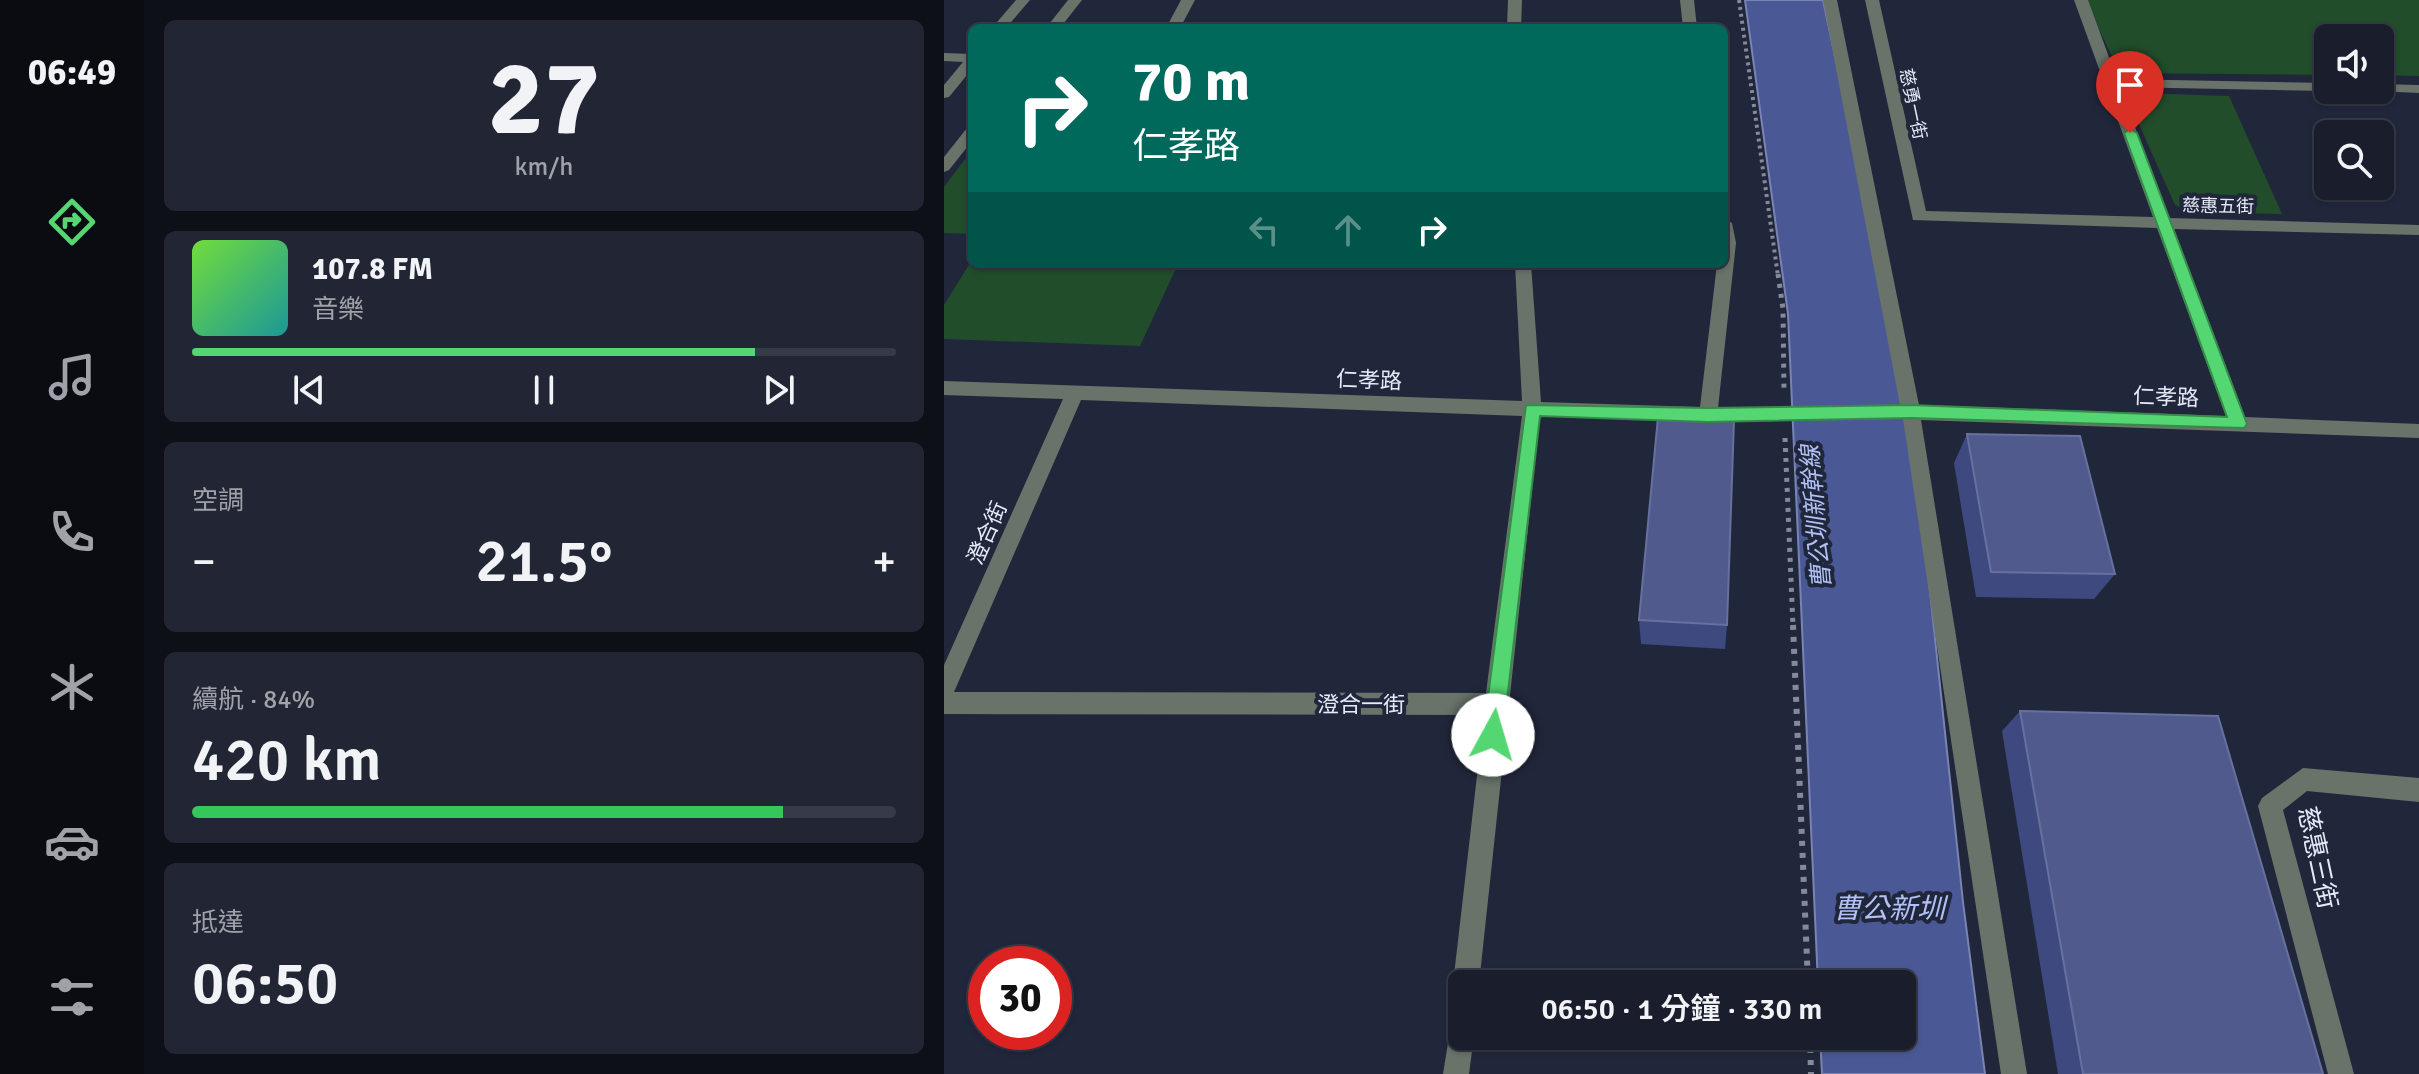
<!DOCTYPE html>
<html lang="zh-TW">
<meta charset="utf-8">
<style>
:root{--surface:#191d2c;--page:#222634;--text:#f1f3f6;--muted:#9fa2a9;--line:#373b48;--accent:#54d672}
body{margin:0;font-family:Signika,"Noto Sans TC",sans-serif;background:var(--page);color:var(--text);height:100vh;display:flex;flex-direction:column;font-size:30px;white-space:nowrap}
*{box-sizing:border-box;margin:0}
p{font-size:26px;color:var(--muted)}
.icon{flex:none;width:44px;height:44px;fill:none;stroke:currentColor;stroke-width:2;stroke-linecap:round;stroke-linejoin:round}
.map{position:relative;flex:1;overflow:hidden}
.details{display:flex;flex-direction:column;gap:20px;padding:20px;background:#0e1018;width:800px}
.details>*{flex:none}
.hud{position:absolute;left:24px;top:24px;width:760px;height:244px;border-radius:12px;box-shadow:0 2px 6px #0004,0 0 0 2px var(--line);background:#00695c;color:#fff;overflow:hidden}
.controls{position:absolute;left:1370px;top:24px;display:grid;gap:16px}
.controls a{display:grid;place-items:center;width:80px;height:80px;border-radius:12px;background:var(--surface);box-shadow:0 2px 6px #0004,0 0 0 2px var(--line);font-size:40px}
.speed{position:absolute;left:24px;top:946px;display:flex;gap:16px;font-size:40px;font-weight:700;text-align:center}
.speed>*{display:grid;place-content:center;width:104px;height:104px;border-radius:50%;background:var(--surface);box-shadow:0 2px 6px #0004,0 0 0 2px var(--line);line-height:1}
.speed .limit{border:12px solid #d22;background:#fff;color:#111}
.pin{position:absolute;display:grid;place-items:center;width:68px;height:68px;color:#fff;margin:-82px -34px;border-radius:50% 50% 50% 0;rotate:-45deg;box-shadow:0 0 8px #0007}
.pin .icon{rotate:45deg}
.me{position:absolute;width:88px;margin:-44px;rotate:6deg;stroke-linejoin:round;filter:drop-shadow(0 0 6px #0008)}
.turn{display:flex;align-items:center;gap:28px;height:168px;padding:0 32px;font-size:36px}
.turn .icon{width:104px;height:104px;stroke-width:2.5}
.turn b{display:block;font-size:56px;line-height:68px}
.lanes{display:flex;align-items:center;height:76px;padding:0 32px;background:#0003;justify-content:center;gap:40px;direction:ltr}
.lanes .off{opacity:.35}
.big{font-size:60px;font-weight:600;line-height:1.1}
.details .tile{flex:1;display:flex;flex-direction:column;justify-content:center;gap:12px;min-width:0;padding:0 28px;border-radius:12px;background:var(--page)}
.details .dial{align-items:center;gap:0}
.dial b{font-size:104px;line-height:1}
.song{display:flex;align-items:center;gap:24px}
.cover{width:96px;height:96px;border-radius:12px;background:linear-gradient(135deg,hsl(100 70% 55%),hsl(180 70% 35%))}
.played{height:8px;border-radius:4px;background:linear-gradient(90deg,var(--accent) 80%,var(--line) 80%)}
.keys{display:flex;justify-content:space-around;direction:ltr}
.heat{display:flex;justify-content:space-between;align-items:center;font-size:44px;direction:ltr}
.charge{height:12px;border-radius:6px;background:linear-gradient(90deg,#34c759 84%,var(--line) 0)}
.trip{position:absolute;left:504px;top:970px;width:468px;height:80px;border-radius:12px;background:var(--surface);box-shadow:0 2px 6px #0004,0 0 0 2px var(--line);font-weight:600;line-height:80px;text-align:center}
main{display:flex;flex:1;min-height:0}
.tabs{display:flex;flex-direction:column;width:144px;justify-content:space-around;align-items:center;background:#0a0c12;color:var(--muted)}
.tabs .icon{width:56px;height:56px}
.tabs .selected{color:var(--accent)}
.tabs b{font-size:36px;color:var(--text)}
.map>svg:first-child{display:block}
</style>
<main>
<nav class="tabs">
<b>06:49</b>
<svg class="icon selected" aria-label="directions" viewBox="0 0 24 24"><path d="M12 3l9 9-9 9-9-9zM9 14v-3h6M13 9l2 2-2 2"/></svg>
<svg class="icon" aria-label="music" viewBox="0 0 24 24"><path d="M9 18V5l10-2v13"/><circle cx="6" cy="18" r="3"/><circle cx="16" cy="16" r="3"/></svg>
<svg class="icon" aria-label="phone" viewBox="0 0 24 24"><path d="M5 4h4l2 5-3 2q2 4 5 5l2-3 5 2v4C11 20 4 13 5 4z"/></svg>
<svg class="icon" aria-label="climate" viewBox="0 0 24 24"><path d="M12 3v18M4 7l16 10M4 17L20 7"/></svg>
<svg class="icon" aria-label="car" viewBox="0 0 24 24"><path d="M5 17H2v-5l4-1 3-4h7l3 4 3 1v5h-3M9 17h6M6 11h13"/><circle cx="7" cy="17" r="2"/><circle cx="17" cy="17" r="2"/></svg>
<svg class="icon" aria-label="filters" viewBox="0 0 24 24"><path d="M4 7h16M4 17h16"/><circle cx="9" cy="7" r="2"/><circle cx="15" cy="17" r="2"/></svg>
</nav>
<section class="details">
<div class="tile dial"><b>27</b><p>km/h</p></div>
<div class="tile">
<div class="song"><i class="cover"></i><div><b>107.8 FM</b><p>音樂</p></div></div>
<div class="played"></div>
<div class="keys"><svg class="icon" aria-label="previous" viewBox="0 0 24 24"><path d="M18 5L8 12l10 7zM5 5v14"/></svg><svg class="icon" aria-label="pause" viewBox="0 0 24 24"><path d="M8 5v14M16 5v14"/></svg><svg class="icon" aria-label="next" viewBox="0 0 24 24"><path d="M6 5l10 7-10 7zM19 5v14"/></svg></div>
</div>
<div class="tile"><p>空調</p>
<div class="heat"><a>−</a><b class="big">21.5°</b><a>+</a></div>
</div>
<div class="tile"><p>續航 · 84%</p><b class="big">420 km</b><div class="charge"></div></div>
<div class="tile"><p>抵達</p><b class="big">06:50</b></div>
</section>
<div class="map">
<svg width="1475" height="1074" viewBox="0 0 1475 1074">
<rect width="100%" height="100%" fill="#21273b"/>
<g fill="#214d2a">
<polygon points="1141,0 1475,0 1475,76 1436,75 1436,38 1384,38 1384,75 1176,73"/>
<polygon points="1194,93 1285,96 1338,214 1246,212 1231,205 1186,104"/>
<polygon points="28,150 28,234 0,233 0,187"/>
<polygon points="28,260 28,264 234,264 196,346 0,339 0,305"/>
</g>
<polygon fill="#4a5995" stroke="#7984b3" stroke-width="2" points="801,0 879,0 967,412 1019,902 1041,1074 878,1074 876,1036 958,1036 958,984 874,984 844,314"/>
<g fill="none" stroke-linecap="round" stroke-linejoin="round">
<polyline stroke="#858a9b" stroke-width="4" stroke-dasharray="3 4" stroke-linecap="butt" points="795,0 834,276"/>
<g stroke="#858a9b" stroke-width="5" stroke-dasharray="4 6" stroke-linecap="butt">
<polyline points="834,274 839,309 840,392"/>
<polyline points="841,438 849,627"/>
</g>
<g stroke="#858a9b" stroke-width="6" stroke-dasharray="5 7" stroke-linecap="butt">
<polyline points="849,625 864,984"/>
<polyline points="866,1036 867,1074"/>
</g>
<g fill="#69736a" fill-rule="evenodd">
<polygon points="72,0 86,0 62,28 48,28"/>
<polygon points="124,0 138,0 116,28 102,28"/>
<polygon points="237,0 251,0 236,28 222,28"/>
<polygon points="564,0 578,0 577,28 563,28"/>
<polygon points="736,0 750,0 753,28 739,28"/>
<path d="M879 0H893L975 405 1282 416 1213 228 969 220 921 0H935L982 211 1209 217 1130 0H1144L1173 79 1384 83V90H1389L1384 91 1176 87 1225 218 1475 225V235L1230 229 1301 417 1475 424V438L977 420 1083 1074H1057L959 419 764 422 596 416 535 984H518V995L513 993 509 984 540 715 0 714V665L119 399 0 395V381L578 401 571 264H587L597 402 756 407 773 264H780V218L788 223 792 243 774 408 956 405ZM137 400 578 416 542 693 10 692Z"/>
<polygon points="0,53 28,54 28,69 5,97 0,98 0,85 19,62 0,61"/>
<polygon points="1436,84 1475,85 1475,93 1431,91 1436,90"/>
<polygon points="28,126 28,141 5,170 0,172 0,157 23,128"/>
<polygon points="1359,768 1475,778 1475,802 1363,791 1339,810 1410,1074 1384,1074 1314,806 1318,798"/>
<polygon points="518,1008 518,1036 530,1036 525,1074 499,1074 509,1012"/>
</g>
</g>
<g fill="#3e4980">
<polygon points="1023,434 1171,574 1150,599 1032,597 1010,463"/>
<polygon points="695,620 783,625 781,649 697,644"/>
<polygon points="1076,711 1379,1074 1114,1074 1058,731"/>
</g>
<g fill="#505a8d" stroke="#67719e" stroke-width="2">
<polygon points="714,417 790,420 783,625 695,620"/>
<polygon points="1023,434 1136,436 1171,574 1047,572"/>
<polygon points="1076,711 1274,716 1379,1074 1139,1074"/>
</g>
<polygon fill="#54d672" stroke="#378b4a" stroke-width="2" points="1186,129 1193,133 1303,424 1300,428 967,418 764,422 596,416 559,735 556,742 549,745 542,742 539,735 582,405 764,408 967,405 1283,417 1180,133"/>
<g text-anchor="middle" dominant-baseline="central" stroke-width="8" stroke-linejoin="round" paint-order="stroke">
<g font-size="18" fill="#e6eaf8" stroke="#21273b">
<text transform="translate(969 104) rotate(78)">慈勇一街</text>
<text transform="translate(1274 206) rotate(1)">慈惠五街</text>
</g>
<g font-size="22" fill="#e6eaf8" stroke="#21273b">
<text transform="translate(425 380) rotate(2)">仁孝路</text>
<text transform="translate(1222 397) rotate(2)">仁孝路</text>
<text transform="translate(43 533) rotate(-66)">澄合街</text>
<text x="417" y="704">澄合一街</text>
</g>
<g font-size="24" font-style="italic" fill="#b1c1f6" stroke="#21273b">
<text transform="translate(872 517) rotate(-95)">曹公圳新幹線</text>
</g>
<g font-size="26" fill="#e6eaf8" stroke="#21273b">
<text transform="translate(1373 858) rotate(78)">慈惠三街</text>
</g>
<g font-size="28" font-style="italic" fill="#b1c1f6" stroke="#21273b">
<text x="945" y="909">曹公新圳</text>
</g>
</g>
</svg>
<div class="controls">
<a><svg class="icon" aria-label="sound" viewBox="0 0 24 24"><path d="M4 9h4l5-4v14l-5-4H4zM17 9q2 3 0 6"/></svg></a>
<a><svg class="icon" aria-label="search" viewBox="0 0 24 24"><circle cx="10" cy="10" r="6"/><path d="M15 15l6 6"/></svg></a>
</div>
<div class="speed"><div class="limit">30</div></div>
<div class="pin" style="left:1186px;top:133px;background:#d93025"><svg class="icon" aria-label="arrive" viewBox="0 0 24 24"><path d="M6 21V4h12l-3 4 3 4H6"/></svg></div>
<svg class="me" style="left:549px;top:735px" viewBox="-20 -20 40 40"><circle r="19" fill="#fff"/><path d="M0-13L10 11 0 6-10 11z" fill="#54d672"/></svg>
<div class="trip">06:50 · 1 分鐘 · 330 m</div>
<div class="hud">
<div class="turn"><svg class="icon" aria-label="right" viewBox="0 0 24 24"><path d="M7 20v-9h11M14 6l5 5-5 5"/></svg><div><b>70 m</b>仁孝路</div></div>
<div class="lanes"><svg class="icon off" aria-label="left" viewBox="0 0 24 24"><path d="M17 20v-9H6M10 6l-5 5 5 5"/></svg><svg class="icon off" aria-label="ahead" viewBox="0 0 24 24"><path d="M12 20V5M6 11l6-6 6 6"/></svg><svg class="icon" aria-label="right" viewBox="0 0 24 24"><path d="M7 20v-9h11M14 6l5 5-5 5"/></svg></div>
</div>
</div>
</main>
